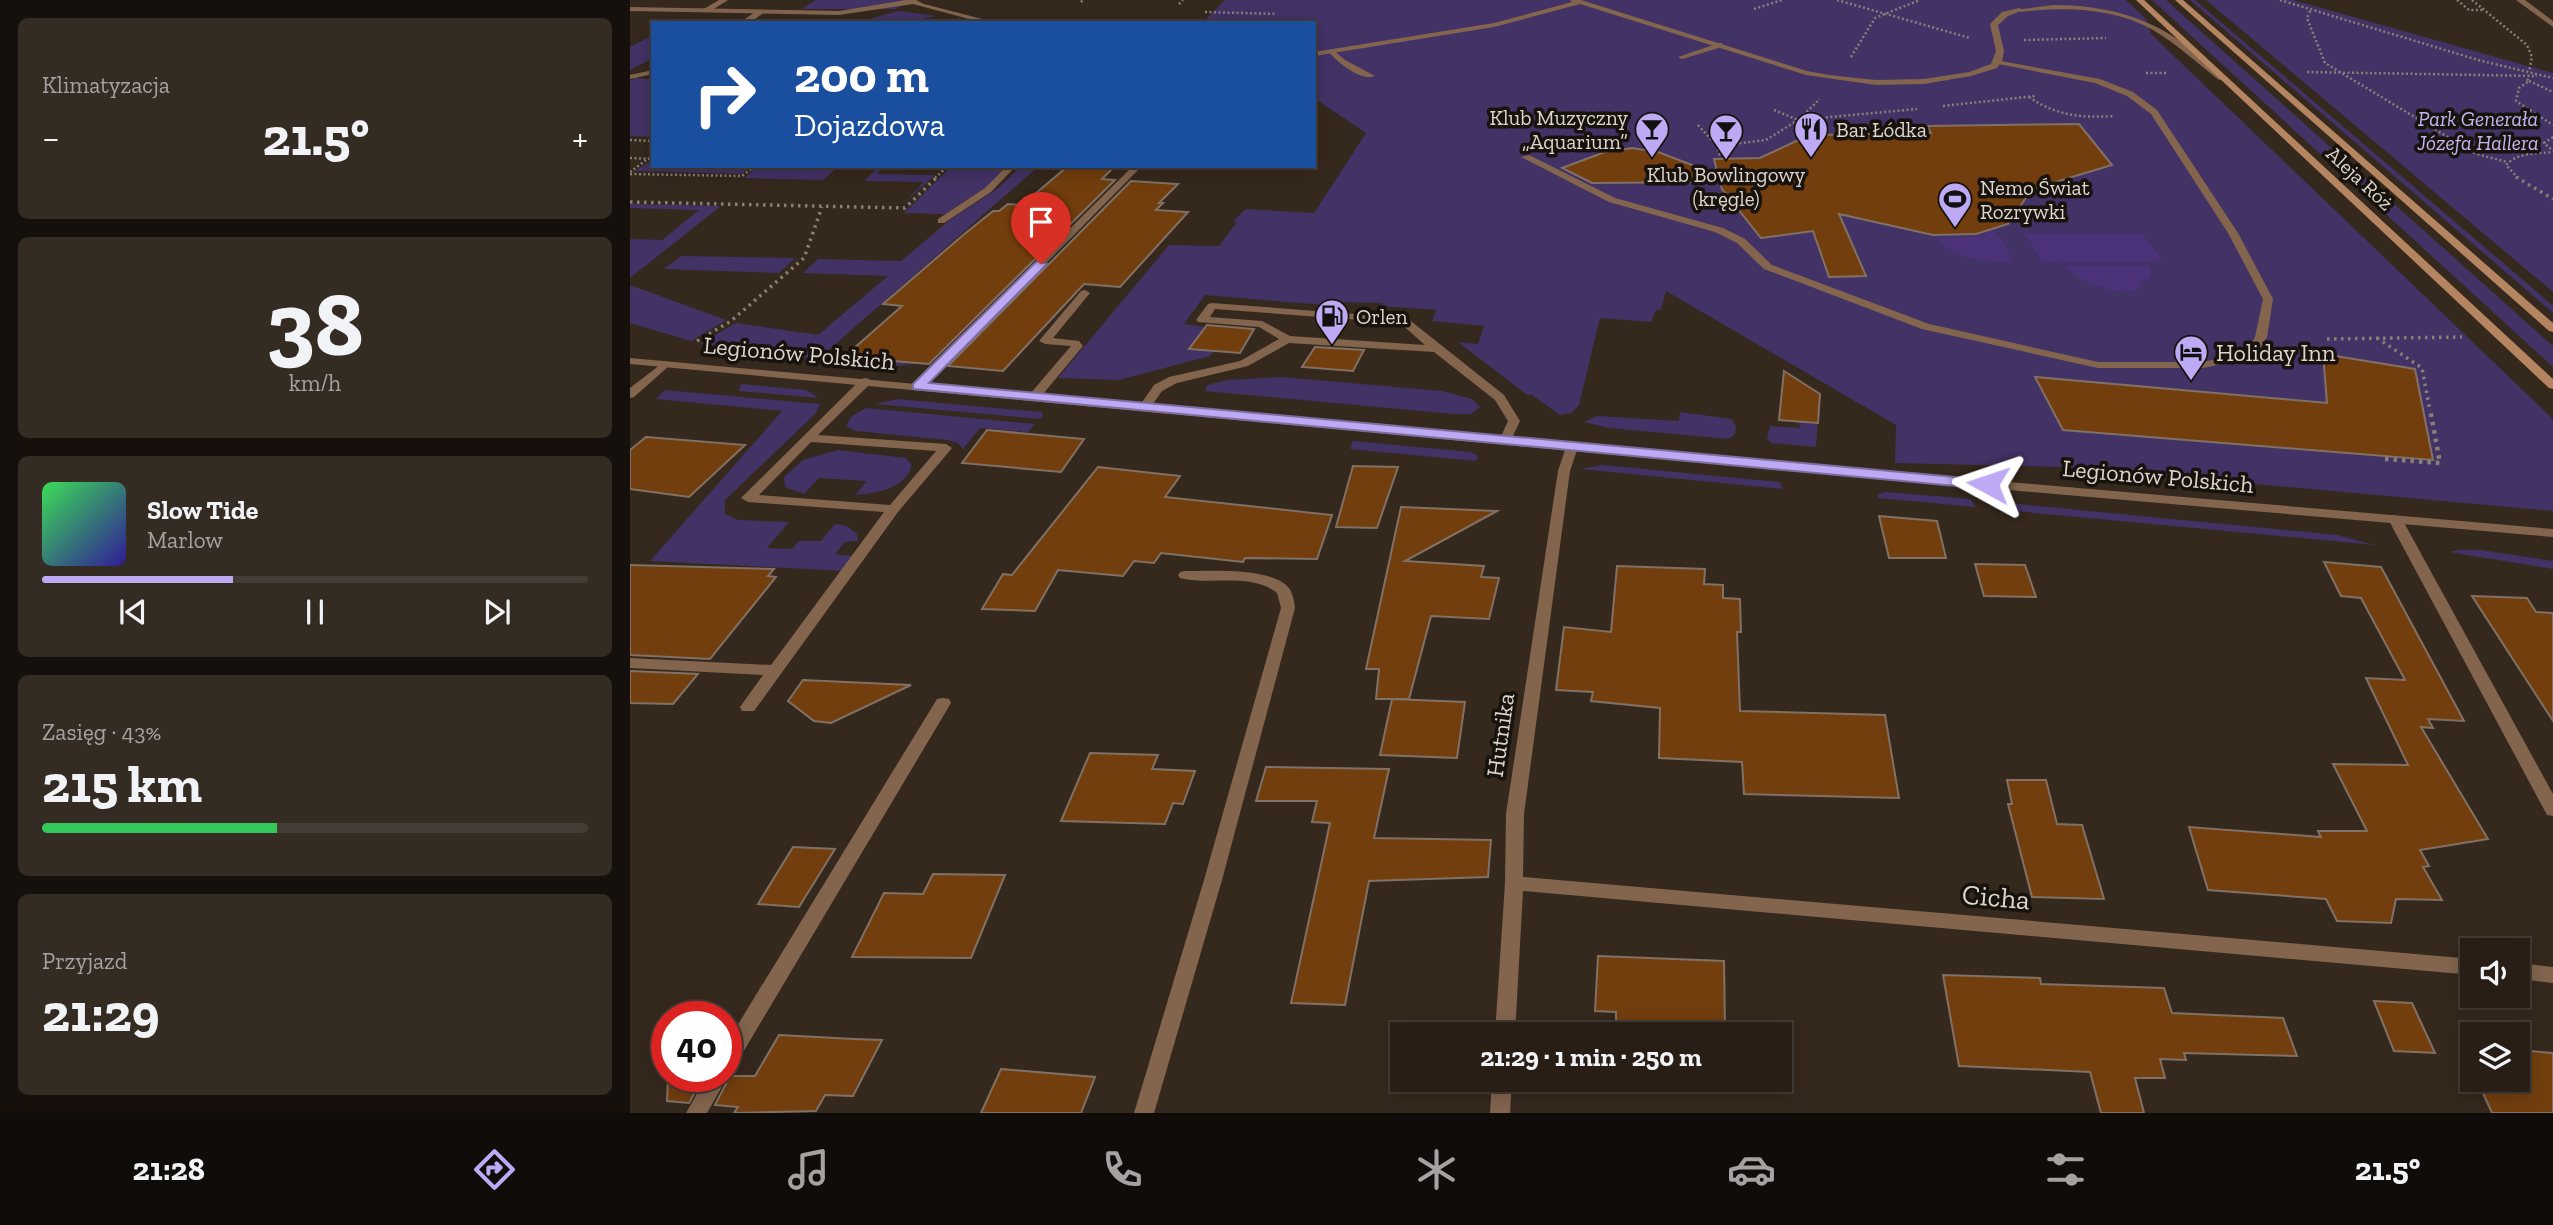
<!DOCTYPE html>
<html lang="pl">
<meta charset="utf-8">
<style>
:root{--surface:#281e16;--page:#342b23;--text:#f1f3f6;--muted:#a5a2a1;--line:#443c35;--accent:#bea9f4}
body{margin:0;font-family:"Zilla Slab",serif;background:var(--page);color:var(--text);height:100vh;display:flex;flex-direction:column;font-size:26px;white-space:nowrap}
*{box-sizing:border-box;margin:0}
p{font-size:23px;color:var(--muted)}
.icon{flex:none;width:38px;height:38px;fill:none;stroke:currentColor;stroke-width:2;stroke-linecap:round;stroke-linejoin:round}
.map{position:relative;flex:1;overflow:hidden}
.side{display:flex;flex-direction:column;gap:18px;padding:18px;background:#16100c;width:630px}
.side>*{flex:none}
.banner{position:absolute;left:21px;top:21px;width:665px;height:147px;border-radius:0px;box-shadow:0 4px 18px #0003,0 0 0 2px var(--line);background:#1a4fa0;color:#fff;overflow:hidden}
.controls{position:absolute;left:1830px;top:938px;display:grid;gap:14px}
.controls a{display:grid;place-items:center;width:70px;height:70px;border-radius:0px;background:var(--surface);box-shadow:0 4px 18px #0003,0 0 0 2px var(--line);font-size:35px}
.speed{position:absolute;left:21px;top:1001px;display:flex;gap:14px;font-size:35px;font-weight:700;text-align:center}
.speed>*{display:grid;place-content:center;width:91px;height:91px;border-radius:50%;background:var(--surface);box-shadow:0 4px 18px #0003,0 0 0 2px var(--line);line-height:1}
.speed .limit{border:10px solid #d22;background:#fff;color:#111}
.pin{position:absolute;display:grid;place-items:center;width:60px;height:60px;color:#fff;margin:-72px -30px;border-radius:50% 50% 50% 0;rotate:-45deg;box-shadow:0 0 7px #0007}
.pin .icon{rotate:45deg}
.me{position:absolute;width:77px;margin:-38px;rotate:275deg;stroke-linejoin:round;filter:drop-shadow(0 0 5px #0008)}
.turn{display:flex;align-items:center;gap:24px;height:147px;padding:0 28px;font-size:32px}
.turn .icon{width:91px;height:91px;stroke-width:2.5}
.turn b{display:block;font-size:49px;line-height:60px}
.big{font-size:52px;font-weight:700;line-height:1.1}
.side .tile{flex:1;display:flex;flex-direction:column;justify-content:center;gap:10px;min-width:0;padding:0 24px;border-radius:10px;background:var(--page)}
.side .dial{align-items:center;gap:0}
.dial b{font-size:91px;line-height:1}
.song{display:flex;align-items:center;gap:21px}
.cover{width:84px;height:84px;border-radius:10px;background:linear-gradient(135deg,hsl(130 70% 55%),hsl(250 70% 35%))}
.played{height:7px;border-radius:4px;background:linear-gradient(90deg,var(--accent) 35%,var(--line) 35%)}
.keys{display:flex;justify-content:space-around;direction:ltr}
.heat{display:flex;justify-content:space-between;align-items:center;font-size:38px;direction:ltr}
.charge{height:10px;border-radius:5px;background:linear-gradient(90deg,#34c759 43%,var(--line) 0)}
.trip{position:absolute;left:760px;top:1022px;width:402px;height:70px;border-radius:0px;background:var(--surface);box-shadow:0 4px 18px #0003,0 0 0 2px var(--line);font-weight:700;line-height:70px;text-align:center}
.menu{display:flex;height:112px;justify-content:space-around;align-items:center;background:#100c09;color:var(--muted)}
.menu .icon{width:49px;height:49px}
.menu .on{color:var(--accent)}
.menu b{font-size:32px;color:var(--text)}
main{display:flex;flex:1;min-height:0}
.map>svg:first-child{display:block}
</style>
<main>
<section class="side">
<div class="tile"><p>Klimatyzacja</p>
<div class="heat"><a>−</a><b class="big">21.5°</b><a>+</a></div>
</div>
<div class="tile dial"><b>38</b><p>km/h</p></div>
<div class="tile">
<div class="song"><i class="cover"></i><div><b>Slow Tide</b><p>Marlow</p></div></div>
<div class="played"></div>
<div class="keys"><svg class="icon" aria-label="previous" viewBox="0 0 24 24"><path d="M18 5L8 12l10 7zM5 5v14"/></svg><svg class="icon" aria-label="pause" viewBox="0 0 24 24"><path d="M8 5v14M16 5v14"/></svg><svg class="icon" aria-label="next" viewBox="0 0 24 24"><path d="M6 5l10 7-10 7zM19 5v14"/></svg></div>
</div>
<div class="tile"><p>Zasięg · 43%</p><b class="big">215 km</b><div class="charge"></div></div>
<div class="tile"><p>Przyjazd</p><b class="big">21:29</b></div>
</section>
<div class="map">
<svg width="1923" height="1113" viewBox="0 0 1923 1113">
<rect width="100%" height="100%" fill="#35281d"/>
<g fill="#433266">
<polygon points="186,0 284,0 265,9 171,9"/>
<polygon points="595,0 1496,0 1516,19 1521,34 1923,419 1923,511 1437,467 1265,463 1266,425 1036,291 1031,310 1026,310 1021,322 970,318 949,405 941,413 930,415 902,395 896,394 828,342 848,344 854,326 802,321 806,310 752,306 753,303 708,302 705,306 575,295 554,324 576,327 559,348 584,351 580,356 489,380 428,378 539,245 589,246 607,222 603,221 616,209 684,213 736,133 684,98 684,23 572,23"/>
<polygon points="1522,0 1536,0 1923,346 1923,367"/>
<polygon points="1560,0 1565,0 1906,291 1923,306 1923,313"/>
<polygon points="1576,0 1663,0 1923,73 1923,292"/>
<polygon points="268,11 306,16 273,23 224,23"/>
<polygon points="23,35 23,58 0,70 0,47"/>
<polygon points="5,78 23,79 23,137 0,136 0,81"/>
<polygon points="20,161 23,161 23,166 121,166 112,174 5,171"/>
<polygon points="129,166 209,166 193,180 114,178"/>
<polygon points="250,166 254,166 247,174 305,175 272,205 294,182 234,181"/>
<polygon points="322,166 377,166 359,185 315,214 274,213"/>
<polygon points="391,166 409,166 194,354 286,364 263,366 106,351 70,344 106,323 188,335 258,276 173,273 188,259 271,261 321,219 367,189"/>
<polygon points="0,204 91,206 0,278 0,239 32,240 69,210 0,208"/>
<polygon points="51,256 165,258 149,273 34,269"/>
<polygon points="0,285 96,320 61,341 0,323"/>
<polygon points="651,377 812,391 842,399 850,407 841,414 824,414 575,391 577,385 598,380"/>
<polygon points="111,384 176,390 189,398 109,391"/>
<polygon points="35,390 190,404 186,413 95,500 95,514 108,520 159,522 137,548 162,549 169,541 191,541 205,524 217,526 227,534 228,541 215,542 205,554 222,556 218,571 20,561 152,411 26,399"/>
<polygon points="268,399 411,412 413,415 410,419 245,404"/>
<polygon points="236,408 405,424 398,432 350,428 333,449 328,443 317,440 226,431 216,426 222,416"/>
<polygon points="1050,412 1102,419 1106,427 1105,434 1099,439 979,428 954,422 967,416 1049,421"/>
<polygon points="1188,419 1186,447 1142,443 1137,439 1140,426 1170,428 1169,423 1149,420 1181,423"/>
<polygon points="723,441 841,452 848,456 846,461 720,449"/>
<path d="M208 450 276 458 281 464V469C270 490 247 493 225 495L237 481 189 478 174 494 155 487 154 477 173 460Z"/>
<polygon points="973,465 1149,482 1153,489 950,469"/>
<polygon points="1256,492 1340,499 1346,507 1248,498 1248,494"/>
<polygon points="1377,503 1707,535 1745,545 1374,510 1373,506"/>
<polygon points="1829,550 1851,550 1923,561 1923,569 1819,552"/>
</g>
<g fill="#4b3279">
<path d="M1363 228 1367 237H1371L1384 263C1355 261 1326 261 1306 237H1356L1355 231Z"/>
<polygon points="1512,233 1533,261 1413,263 1395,234"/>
<path d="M1520 265V277L1510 283V288C1494 300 1447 281 1435 266Z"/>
</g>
<g fill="#723e0e" stroke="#817165" stroke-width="2">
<polygon points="1449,124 1482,165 1402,189 1378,224 1346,234 1303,235 1209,214 1236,276 1199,277 1183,231 1131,238 1092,189 1090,182 962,183 932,168 975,152 1002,148 1028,152 1088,175 1084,159 1130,158 1179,135 1301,133 1297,126"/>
<polygon points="438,166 485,166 472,179 485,180 299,364 214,357 272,306 253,304 332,236 363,211 369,211 378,204 392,205"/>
<polygon points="501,181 548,184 529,203 533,203 526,210 558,212 490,287 454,284 373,371 318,366"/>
<polygon points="577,325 624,329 610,353 559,349"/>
<polygon points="685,347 734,350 723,371 672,367"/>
<polygon points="1693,354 1785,369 1803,460 1433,430 1405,377 1697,403"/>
<polygon points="1154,371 1190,394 1188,423 1149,420"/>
<polygon points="357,430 454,439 431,472 332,463"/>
<polygon points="16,437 115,445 59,497 0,489 0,450"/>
<polygon points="723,466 768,467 747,528 706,527"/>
<polygon points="468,467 550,476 535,497 702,515 687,559 615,558 613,562 531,553 524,563 504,561 493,576 428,570 405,611 352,609 373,574 382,575"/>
<polygon points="771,507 867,511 775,561 854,566 851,577 869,578 859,619 801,616 779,699 746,699 749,669 736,669"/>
<polygon points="1249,516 1307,521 1316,558 1259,558"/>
<polygon points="1694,562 1751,567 1834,721 1798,719 1803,728 1791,727 1858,839 1790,850 1799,866 1793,867 1812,900 1766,899 1761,923 1707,921 1696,899 1578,890 1559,827 1691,837 1688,831 1737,831 1703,764 1778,765 1736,678 1775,680 1731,598 1711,596"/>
<polygon points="1345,564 1395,565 1406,597 1354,596"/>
<polygon points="0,565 144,569 138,576 146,577 80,659 0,655"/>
<polygon points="987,566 1075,569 1074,584 1093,585 1093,598 1110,599 1111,632 1107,632 1110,711 1255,715 1269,798 1114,794 1112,762 1029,758 1030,708 961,701 963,692 926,690 934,627 981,632"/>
<polygon points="1842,596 1897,598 1906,612 1923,613 1923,721"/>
<polygon points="0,671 68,674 43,704 0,703"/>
<polygon points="173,680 281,685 201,723 184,721 158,701"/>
<polygon points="762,699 835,702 827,758 750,755"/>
<polygon points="460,753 528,755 522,769 565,771 553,804 543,803 535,824 431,821"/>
<polygon points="636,767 759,769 744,838 861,840 858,877 739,881 715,1005 661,1003 700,823 682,822 687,801 626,801"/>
<polygon points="1377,780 1416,780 1427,824 1452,825 1474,899 1402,897 1378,804 1382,804"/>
<polygon points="163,847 205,849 169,907 128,904"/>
<polygon points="303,874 375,875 341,958 222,957 254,893 293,894"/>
<polygon points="968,956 1094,961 1095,1028 986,1021 986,1012 965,1011"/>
<polygon points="1313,975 1410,978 1411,984 1534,988 1542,1013 1653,1018 1667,1056 1554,1053 1556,1060 1530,1059 1535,1078 1505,1078 1514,1113 1471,1113 1460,1072 1329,1066"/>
<polygon points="1744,1001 1782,1003 1805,1053 1764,1051"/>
<polygon points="149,1035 224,1039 252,1040 223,1096 195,1095 186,1111 104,1113 108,1107 85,1105 100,1076 125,1076"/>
<polygon points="1888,1050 1923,1053 1923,1113 1862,1113 1847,1080 1888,1080"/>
<polygon points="371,1069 465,1077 451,1113 351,1113"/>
<polygon points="38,1076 74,1076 59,1103 37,1101"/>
</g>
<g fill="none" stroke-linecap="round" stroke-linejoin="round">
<g stroke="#8a7f76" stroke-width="2.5" stroke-dasharray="2 2.5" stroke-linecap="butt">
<polyline points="1207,0 1340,38"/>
<polyline points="1650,0 1848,60 1923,78"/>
<polyline points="1827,0 1839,10 1854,10"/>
<polyline points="1842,0 1897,45 1902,57 1899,72"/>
<polyline points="451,2 453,0"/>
<polyline points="549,4 553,0"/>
<polyline points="1124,9 1152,0"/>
<polyline points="1680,11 1677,18 1695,63 1846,154 1877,162"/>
<polyline points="575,12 647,14"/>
<polyline points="1394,40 1476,38"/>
<polyline points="1221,57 1245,18 1290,0"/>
<polyline points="1677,72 1907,76"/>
<polyline points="1516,73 1537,73"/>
<polyline points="1897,79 1899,81 1889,88 1886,101 1923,125"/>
<polyline points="1899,81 1923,92"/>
<path d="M1399 97C1427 116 1451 118 1484 116"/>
<polyline points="1313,106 1405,96"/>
<polyline points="1144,110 1168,120 1287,109"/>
<polyline points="1068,125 1087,146 1090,156"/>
<polyline points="1923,137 1914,143 1923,151"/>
<polyline points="0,140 23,141"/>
<polyline points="1087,146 1136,140 1168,120 1190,99"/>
<polyline points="0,158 23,159"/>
<polyline points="0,172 19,158"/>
<polyline points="0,174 112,176 125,166"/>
<polyline points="305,178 318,166"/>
<path d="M1888 178 1876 165C1888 152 1906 154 1923 152"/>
</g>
<g stroke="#8a7f76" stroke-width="3.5" stroke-dasharray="2.5 4.5" stroke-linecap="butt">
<polyline points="1886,177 1923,199"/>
<polyline points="0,202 275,208 307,177"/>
<polyline points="1747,338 1792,368 1800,411"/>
<polyline points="1697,339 1832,337"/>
<polyline points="67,341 101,321 174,258 192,207"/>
</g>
<polyline stroke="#8a7f76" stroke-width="4.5" stroke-dasharray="3.5 5" stroke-linecap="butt" points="1755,459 1810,463 1800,409"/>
<g fill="#83654e" fill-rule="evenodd">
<polygon points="89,0 98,0 79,12 72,10"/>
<polygon points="1886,0 1895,0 1923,21 1923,27"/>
<path d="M1423 5C1496 5 1544 28 1596 78L1589 80C1567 63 1547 44 1523 30 1482 7 1434 7 1389 12L1385 10Z"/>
<polygon points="128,10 135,12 119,23 109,23"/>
<polygon points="1089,43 1092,43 1092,47 1052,59 1048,57"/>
<path d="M702 49 715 60 745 76C731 82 707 62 698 51Z"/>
<polygon points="1365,60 1470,79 1503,92 1527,110 1608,233 1643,299 1637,337 1625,357 1573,368 1468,368 1292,329 1134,269 1107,243 1085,232 979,202 891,157 899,155 985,198 1093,228 1115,239 1142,265 1299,324 1468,362 1573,362 1617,352 1625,337 1633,299 1598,233 1521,114 1497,96 1465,83 1368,64 1364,62"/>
<polygon points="23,70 23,74 0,79 0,75"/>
<polygon points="377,166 386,166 361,192 314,223 308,223 308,219 355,188"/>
<polygon points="455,290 460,293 423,338 449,341 453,346 408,400 400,400 398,397 400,394 441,346 415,344 409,341 451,291"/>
<path d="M582 303 777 318 874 395 890 421 879 444H871L869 441 878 421 865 400 804 352 659 343 618 366 547 383 532 391 518 411H510L508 408 524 385 539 377 610 361 649 339 629 327 568 322 566 320 578 304ZM585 309 770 323 795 345 660 336 632 321 580 317Z"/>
<path d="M235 378 239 379V385L188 435 316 444 322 448 268 512 124 711H112L110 707 133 675 0 668V658L141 665 254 512 118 502 111 498 216 394 231 379ZM181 442 306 451 260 505 129 495Z"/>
<path d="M555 571C580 571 640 567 658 587 663 593 664 601 665 608L592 880 524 1113H504L574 880 651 608 647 593C620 572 581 586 550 578L548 575 550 572Z"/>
<polygon points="313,698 319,699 321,703 103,1069 96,1072 98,1076 77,1113 56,1113 77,1076 96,1076 96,1044 307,699"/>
</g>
<g fill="#83654e" fill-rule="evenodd">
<polygon points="276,0 286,0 294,4 368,23 354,23 283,4 209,15 0,11 0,7 209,11"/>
<polygon points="940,0 951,0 1177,71 1199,75 1246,80 1294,79 1339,72 1361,64 1366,51 1360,24 1372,12 1389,8 1393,10 1378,16 1368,25 1374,51 1372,61 1367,68 1341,76 1294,84 1246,85 1176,75 950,4 864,27 684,56 684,52 864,23 942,2"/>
<polygon points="503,166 512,166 292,389 284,389 284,383"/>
<polygon points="35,361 41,364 39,366 4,397 0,398 0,388"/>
<polygon points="942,443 948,447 940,471 894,814 893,877 1843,959 1843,975 893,891 885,1034 865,1034 875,883 876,814 928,471 936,447"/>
<polygon points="1765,515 1772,519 1923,794 1923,816 1917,815 1758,519"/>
<polygon points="1888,963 1923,967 1923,983 1888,979"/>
<polygon points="862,1080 882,1080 880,1113 860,1113"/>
</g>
<polygon fill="#83654e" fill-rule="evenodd" points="0,358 1148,462 1923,529 1923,537 1148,470 0,364"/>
<g fill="#b58460" fill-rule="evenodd">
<polygon points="1506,0 1514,0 1923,379 1923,389 1919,388"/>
<polygon points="1545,0 1553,0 1923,323 1923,332 1919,331"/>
</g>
</g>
<polygon fill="#bea9f4" stroke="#7c6e9f" stroke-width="2" points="407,261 417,264 299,383 1358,480 1365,484 1358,489 283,389 283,384"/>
<defs>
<g id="bar-pin" transform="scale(1.75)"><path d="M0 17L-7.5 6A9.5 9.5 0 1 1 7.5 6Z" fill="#bea9f4" stroke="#18120d"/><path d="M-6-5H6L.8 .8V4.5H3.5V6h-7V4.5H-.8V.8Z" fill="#111"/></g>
<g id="restaurant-pin" transform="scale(1.75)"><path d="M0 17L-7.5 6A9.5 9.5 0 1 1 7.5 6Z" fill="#bea9f4" stroke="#18120d"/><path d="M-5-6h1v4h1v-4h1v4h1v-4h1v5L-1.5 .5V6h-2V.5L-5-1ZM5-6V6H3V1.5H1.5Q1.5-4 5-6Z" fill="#111"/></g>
<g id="stadium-pin" transform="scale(1.75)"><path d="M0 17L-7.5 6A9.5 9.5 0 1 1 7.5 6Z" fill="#bea9f4" stroke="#18120d"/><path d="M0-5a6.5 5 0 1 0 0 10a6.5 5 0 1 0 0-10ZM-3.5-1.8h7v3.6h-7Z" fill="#111"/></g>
<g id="fuel-pin" transform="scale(1.75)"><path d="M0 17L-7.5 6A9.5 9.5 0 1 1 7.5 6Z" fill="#bea9f4" stroke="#18120d"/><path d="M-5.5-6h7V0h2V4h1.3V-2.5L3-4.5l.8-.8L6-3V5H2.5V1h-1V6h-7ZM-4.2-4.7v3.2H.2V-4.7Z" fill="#111"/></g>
<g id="hotel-pin" transform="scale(1.75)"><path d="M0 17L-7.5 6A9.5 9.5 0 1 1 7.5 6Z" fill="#bea9f4" stroke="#18120d"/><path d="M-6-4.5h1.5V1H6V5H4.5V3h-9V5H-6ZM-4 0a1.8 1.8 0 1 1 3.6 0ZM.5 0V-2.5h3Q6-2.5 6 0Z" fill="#111"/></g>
</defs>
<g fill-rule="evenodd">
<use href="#bar-pin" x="1022" y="129"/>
<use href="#restaurant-pin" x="1181" y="129"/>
<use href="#bar-pin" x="1096" y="131"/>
<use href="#stadium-pin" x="1325" y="199"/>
<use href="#fuel-pin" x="702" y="316"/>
<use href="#hotel-pin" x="1561" y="352"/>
</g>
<g text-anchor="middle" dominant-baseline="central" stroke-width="7" stroke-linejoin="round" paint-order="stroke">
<g font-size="21" fill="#ddd4ce" stroke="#18120d" text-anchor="start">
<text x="998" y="117" text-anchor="end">Klub Muzyczny<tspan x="998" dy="24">„Aquarium”</tspan></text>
<text x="1206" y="129">Bar Łódka</text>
<text x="1096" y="174" text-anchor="middle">Klub Bowlingowy<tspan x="1096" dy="24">(kręgle)</tspan></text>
<text x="1350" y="187">Nemo Świat<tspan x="1350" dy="24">Rozrywki</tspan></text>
<text x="726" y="316">Orlen</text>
</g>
<g font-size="21" font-style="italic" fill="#c5b4f2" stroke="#18120d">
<text x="1848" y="118">Park Generała<tspan x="1848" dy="24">Józefa Hallera</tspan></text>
</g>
<g font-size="21" fill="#ddd4ce" stroke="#18120d">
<text transform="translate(1730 178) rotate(43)">Aleja Róż</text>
</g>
<g font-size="24" fill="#ddd4ce" stroke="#18120d" text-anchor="start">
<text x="1586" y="352">Holiday Inn</text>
</g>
<g font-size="24" fill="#ddd4ce" stroke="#18120d">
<text transform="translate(169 353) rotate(5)">Legionów Polskich</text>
<text transform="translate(1528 476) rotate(5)">Legionów Polskich</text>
<text transform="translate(870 735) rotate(-82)">Hutnika</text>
</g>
<g font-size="28" fill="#ddd4ce" stroke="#18120d">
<text transform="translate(1366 897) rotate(5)">Cicha</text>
</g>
</g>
</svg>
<div class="controls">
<a><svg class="icon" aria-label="sound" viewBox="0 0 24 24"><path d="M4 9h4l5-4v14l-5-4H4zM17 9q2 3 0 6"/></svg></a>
<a><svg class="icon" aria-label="layers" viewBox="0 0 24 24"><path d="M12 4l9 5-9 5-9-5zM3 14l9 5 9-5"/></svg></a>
</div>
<div class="speed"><div class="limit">40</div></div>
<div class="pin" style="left:411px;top:264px;background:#d93025"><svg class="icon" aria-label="arrive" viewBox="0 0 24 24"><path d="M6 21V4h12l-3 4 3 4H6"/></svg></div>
<svg class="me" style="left:1358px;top:484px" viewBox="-20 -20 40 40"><path d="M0-17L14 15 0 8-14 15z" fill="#bea9f4" stroke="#fff" stroke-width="4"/></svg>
<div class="trip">21:29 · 1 min · 250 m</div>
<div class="banner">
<div class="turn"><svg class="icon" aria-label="right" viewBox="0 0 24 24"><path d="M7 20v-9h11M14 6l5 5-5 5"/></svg><div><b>200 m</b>Dojazdowa</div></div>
</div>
</div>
</main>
<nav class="menu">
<b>21:28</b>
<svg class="icon on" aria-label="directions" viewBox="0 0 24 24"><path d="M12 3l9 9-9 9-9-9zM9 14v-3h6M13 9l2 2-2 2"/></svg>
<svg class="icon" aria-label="music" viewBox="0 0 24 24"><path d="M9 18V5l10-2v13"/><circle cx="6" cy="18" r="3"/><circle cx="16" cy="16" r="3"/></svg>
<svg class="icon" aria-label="phone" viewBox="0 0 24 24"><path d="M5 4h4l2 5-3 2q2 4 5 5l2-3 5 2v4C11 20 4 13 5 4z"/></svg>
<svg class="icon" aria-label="climate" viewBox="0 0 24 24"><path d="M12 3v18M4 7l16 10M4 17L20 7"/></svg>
<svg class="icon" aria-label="car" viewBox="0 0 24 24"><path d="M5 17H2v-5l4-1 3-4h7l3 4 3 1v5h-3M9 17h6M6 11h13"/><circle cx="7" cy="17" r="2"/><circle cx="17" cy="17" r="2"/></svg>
<svg class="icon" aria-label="filters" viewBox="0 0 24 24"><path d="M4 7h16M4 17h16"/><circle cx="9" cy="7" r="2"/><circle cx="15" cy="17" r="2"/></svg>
<b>21.5°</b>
</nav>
